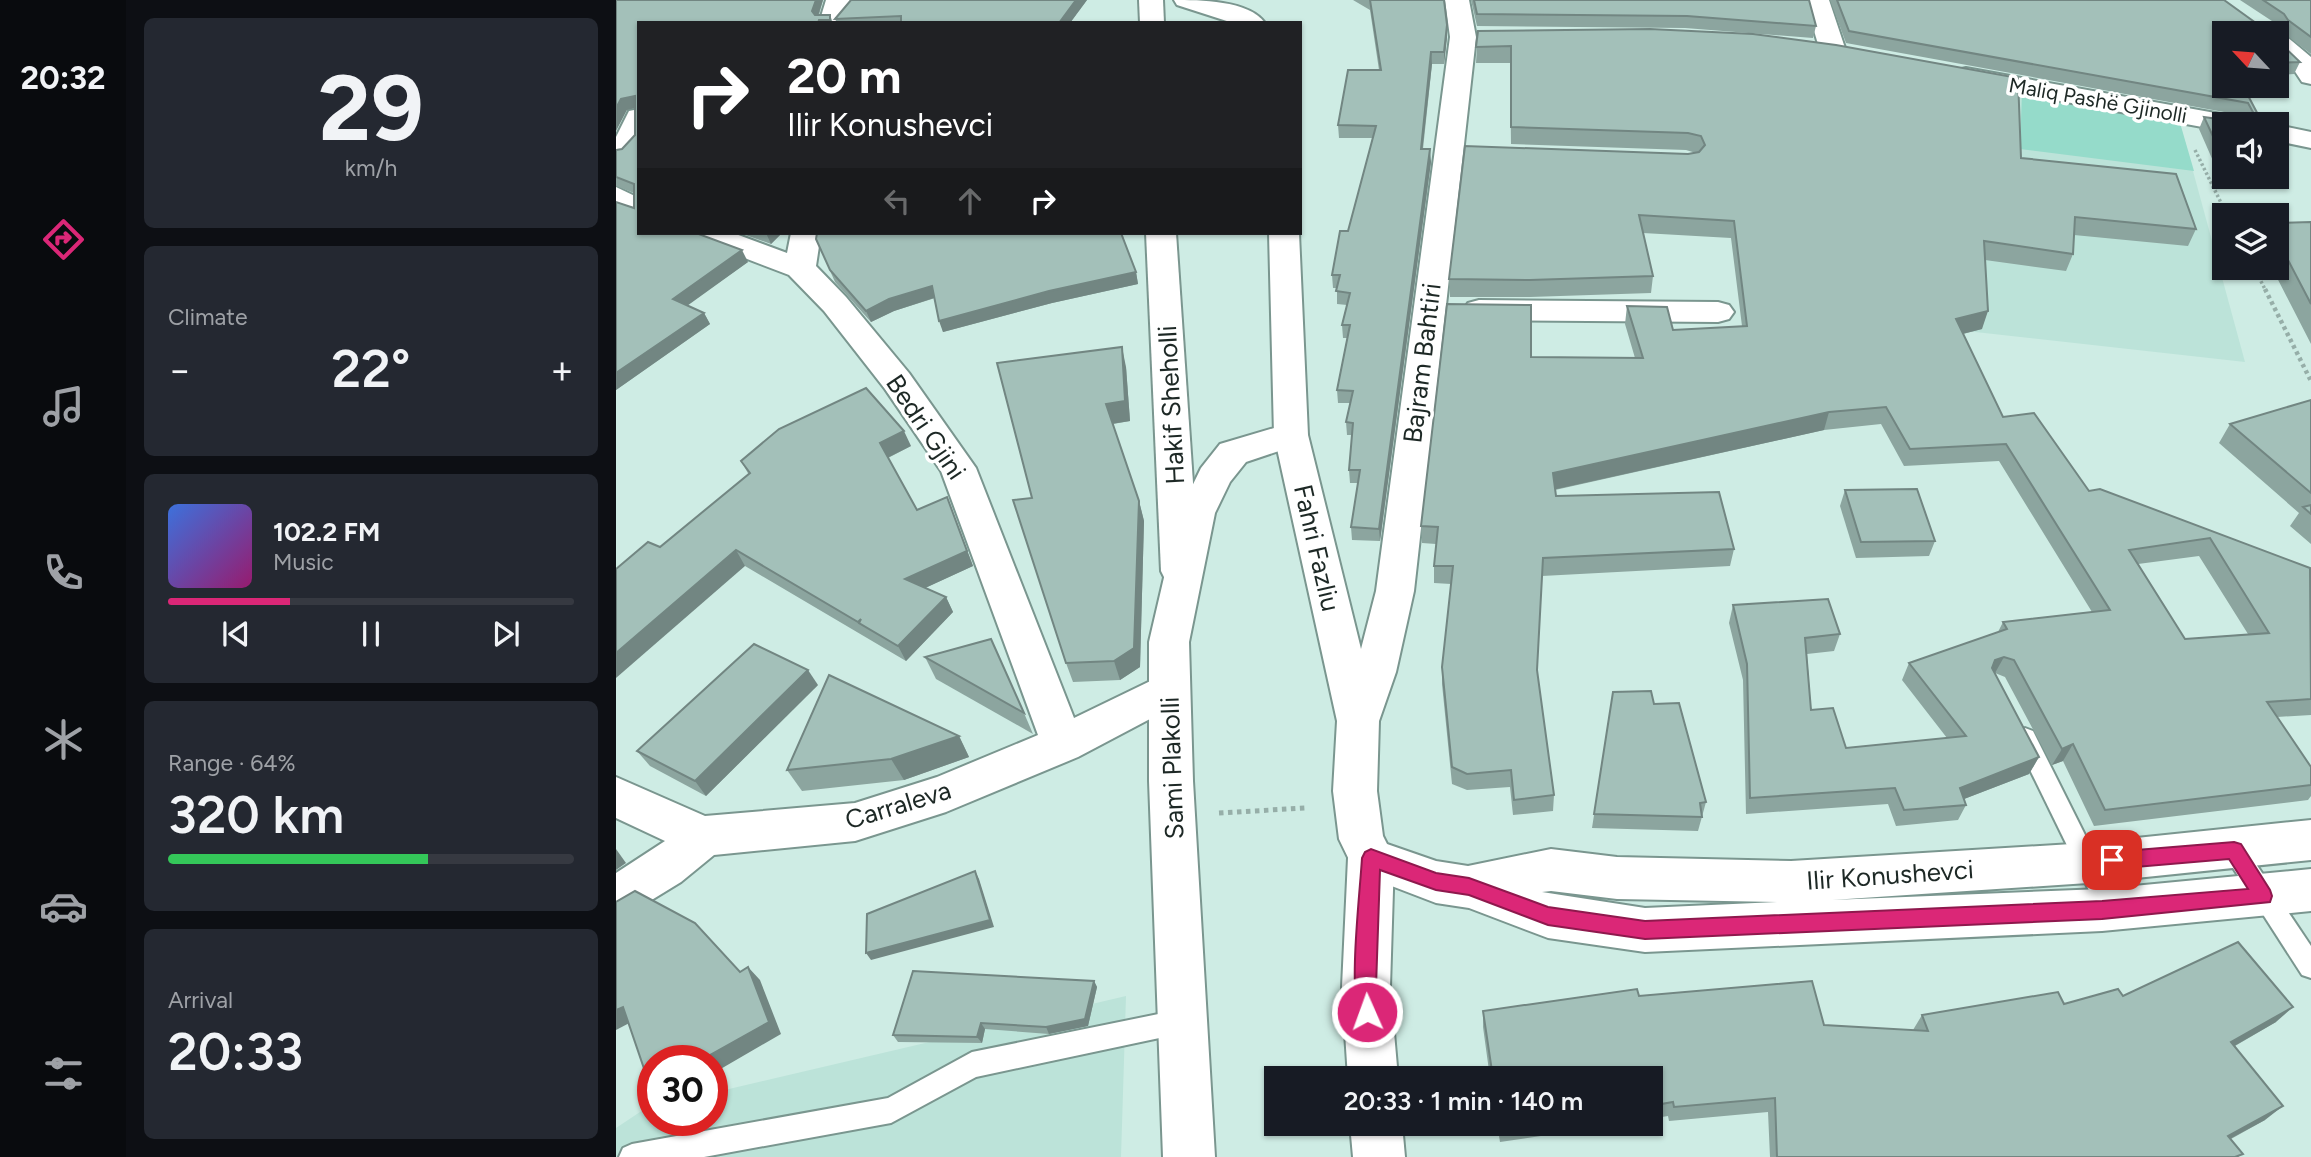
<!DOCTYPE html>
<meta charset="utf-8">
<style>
:root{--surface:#171b24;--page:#242831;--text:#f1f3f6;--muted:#9ea1a6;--line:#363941;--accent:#db2777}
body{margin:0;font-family:Figtree,sans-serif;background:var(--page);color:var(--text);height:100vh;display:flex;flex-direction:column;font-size:26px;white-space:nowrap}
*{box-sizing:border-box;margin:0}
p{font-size:23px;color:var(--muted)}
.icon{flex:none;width:38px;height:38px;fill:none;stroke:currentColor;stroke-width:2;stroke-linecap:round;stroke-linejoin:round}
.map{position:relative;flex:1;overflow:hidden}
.sheet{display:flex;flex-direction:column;gap:18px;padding:18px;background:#0d0f14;width:490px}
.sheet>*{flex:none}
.banner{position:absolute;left:21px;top:21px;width:665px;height:214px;border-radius:0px;box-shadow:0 2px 5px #0004;background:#202124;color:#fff;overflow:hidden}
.needle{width:46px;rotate:296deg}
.controls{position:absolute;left:1596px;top:21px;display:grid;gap:14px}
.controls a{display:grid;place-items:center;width:77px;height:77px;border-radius:0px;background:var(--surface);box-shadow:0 2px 5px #0004;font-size:35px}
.speed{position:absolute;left:21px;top:1045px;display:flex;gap:14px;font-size:35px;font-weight:700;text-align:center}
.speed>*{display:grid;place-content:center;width:91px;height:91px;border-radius:50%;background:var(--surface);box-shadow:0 2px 5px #0004;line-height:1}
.speed .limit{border:10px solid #d22;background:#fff;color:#111}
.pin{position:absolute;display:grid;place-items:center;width:60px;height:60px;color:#fff;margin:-30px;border-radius:14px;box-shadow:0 4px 10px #0006}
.me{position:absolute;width:77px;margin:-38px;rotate:358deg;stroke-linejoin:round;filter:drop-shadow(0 0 5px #0008)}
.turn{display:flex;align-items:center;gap:24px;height:147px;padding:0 35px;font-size:32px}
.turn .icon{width:91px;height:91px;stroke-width:2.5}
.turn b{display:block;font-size:49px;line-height:60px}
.lanes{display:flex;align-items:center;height:66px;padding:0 35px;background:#0003;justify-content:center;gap:35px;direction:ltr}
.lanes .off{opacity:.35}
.big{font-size:52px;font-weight:600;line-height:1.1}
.sheet .tile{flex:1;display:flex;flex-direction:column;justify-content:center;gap:10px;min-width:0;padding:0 24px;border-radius:10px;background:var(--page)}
.sheet .dial{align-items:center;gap:0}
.dial b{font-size:91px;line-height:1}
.song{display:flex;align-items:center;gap:21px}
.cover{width:84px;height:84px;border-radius:10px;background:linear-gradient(135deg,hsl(220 70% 55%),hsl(320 70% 35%))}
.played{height:7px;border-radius:4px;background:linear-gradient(90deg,var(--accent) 30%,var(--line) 30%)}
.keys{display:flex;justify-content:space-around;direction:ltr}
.heat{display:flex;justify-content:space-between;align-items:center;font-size:38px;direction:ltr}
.charge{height:10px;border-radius:5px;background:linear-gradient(90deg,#34c759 64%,var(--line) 0)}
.trip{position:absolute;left:648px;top:1066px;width:399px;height:70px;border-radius:0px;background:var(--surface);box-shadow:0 2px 5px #0004;font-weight:600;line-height:70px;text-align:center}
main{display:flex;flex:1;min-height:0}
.tab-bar{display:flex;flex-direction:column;width:126px;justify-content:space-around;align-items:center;background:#090b0e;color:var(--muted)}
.tab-bar .icon{width:49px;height:49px}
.tab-bar .active{color:var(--accent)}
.tab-bar b{font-size:32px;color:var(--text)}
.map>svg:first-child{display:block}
</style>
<main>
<nav class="tab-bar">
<b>20:32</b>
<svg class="icon active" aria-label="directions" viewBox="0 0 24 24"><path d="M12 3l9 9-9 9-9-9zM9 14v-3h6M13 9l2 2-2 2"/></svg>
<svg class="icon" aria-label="music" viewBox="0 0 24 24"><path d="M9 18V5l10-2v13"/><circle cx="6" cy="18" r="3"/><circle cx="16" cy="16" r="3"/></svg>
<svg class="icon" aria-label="phone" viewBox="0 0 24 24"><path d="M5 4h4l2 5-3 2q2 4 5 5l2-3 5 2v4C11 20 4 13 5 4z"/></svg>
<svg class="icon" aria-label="climate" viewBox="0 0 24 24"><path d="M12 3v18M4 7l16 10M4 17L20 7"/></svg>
<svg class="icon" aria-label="car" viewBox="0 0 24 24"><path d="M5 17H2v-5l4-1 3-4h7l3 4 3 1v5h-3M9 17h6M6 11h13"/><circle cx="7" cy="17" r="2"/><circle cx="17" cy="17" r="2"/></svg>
<svg class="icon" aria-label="filters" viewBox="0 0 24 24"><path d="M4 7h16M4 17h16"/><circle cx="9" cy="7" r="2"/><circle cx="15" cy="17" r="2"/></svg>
</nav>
<section class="sheet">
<div class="tile dial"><b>29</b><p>km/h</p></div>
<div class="tile"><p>Climate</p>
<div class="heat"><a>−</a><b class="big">22°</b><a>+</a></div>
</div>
<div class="tile">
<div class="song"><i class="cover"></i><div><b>102.2 FM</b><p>Music</p></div></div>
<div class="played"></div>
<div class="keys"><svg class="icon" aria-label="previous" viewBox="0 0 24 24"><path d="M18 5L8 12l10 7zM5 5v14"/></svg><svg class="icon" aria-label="pause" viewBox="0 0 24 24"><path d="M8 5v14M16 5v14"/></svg><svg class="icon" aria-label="next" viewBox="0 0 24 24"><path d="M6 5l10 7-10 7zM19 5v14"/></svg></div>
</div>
<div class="tile"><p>Range · 64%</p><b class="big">320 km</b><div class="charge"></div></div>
<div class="tile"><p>Arrival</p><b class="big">20:33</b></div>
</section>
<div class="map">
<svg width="1695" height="1157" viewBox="0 0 1695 1157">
<rect width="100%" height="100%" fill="#ceece4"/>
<g fill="#bce3d9">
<polygon points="1399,92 1562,116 1629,362 1242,319"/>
<polygon points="510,996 505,1157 0,1157 0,1128 30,1108 37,1106 37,1120 96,1120 96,1093"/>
</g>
<polygon fill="#95dbca" points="1406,93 1562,116 1578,171 1404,149"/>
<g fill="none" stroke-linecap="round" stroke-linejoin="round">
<g stroke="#7a968f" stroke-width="4">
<g id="service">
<polygon points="1409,728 1417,731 1506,909 1502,917 1494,920 1486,917 1398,737 1401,731"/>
<polygon points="1618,840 1626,843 1695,946 1695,978 1686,975 1610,857 1607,850 1610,843"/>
<polygon points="567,1009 576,1012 579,1021 576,1030 567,1033 360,1077 275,1123 88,1157 3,1157 7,1148 16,1144 272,1098 356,1052"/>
</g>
</g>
<g stroke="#7a968f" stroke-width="4">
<g id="minor">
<polygon points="210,0 234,0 227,23 203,23"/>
<polygon points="523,0 547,0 548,23 524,23"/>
<polygon points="1189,0 1213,0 1230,51 1226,56 1217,59 1208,56 1204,51"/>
<polygon points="1661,33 1670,36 1695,57 1695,84 1686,82 1676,67 1661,54"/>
<polygon points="1350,68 1616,116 1626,118 1630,124 1608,124 1608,131 1341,82 1337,76 1341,70"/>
<polygon points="23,109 23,145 10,159 0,161 0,137 13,111"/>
<polygon points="1661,125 1695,132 1695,148 1661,141"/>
<polygon points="0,187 23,198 23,217 0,209"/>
<polygon points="75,233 117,233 171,253 175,233 205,233 200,266 230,297 293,373 360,468 458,718 553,672 568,677 574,689 568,701 462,757 330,812 239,841 98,855 65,882 16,912 0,918 0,873 49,841 0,818 0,777 89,816 239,803 321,777 422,735 325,471 269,389 208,311 173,275 79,239"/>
<polygon points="530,233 560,233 583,571 578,581 564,585 550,581 545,571"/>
<polygon points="863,300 1102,302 1113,305 1118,312 1113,319 1102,322 863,320 852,317 847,310 852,303"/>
<polygon points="755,838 771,844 778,858 774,987 782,1078 732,1078 726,987 732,858 739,844"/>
<polygon points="734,1124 786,1124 789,1157 737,1157"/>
</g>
</g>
<g stroke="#7a968f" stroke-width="4">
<polygon id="secondary" points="675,423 687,427 692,435 687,443 630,462 614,482 599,513 573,642 577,781 599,1157 547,1157 533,781 533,642 563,513 585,468 604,444"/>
</g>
<g stroke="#7a968f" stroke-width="4">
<g id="primary">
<path d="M558 0C583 0 633 0 649 23H617L561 5Z"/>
<path d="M829 0H853L860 37 798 591 780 672 763 721 761 791 767 836 771 844 820 861 852 866 935 849 1001 857 1175 861 1472 843 1695 820V860L1472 883 1216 900 1486 889 1695 869V911L1486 931 1029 952 932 938 853 908 820 903 739 872 723 839 717 791 721 721 658 435 653 233H683L692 435 745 649 760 591 834 37ZM935 891 1001 899 1161 902 1029 908 926 892Z"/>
</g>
</g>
<g stroke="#96aea8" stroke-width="3.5" stroke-dasharray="2.5 2.5" stroke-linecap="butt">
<polyline points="1579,150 1611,215"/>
<polyline points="1638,268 1650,291"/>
</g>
<polyline stroke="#96aea8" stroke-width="4.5" stroke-dasharray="3.5 3.5" stroke-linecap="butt" points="1649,289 1695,381"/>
<polyline stroke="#96aea8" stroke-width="5" stroke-dasharray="4.5 4.5" stroke-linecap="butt" points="603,813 689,808"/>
<use href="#service" fill="#fff" fill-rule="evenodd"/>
<use href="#minor" fill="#fff" fill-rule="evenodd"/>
<use href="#secondary" fill="#fff" fill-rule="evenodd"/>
<use href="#primary" fill="#fff" fill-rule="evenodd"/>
</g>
<g fill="#8ca59f" fill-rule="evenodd">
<polygon points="0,0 207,0 203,15 214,15 217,23 23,23 23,233 132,262 71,305 88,313 94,324 0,390 0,202 18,208 18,193 0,186 0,150 6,149 19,135 19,108 11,110"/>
<polygon points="471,0 454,23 221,23 219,19"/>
<polygon points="737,0 828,0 831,25 831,37 828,64 816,64 807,149 815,162 764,541 736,540 735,527 742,483 734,483 733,470 736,435 731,435 730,422 734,403 722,403 721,390 731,338 727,338 726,325 731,305 721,304 721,288 717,288 716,275 732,231 757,138 723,138 722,125 763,70 754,10"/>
<polygon points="855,0 1193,0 1200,26 1197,38 1069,28 861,26"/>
<polygon points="1214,0 1608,0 1640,23 1659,23 1624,0 1695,0 1695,54 1666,32 1664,29 1665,44 1684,62 1678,74 1661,75 1661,33 1608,33 1608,86 1627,86 1647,124 1608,124 1608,171 1601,170 1583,129 1588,117 1614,120 1616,114 1619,114 1230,43"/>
<path d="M862 31 1405 158 1580 229 1572 246 1458 235 1457 254 1450 271 1369 260 1366 329 1347 334 1387 417 1473 491 1695 569V715L1661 717 1695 767V796L1692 800 1478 826 1447 761 1436 765 1389 677 1379 673 1423 757 1413 774 1348 799 1350 805 1342 820 1280 826 1272 804 1130 814 1127 680 1113 623 1117 605 1224 634 1218 651 1191 654 1195 710 1230 748 1331 738 1286 680 1293 663 1382 632 1387 622 1476 612 1383 461 1288 466 1265 424 1208 430 939 490 940 496 1118 549 1114 566 926 576 921 670 938 795 937 811 897 815 894 787 851 790 836 784 826 684V667L835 584 818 583V566L820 544 806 543 805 526 915 357 1019 358 1009 324 1011 306 1057 330 1126 326 1115 238 1027 233 1037 276 1035 293 914 297H834L833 279 1072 154 1080 153 1070 150 895 144 894 63H860ZM1583 556 1632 634 1569 639 1522 564Z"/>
<polygon points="1661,152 1665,161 1661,170"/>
<polygon points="1695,222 1695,344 1656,268 1661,268 1661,223"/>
<polygon points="124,233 166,233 155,244"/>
<polygon points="200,239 520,272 522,284 436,303 327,332 319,298 278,311 255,322 219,282"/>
<polygon points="510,367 514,421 497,424 523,501 528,521 524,667 504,680 457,682 450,663 416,498"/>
<polygon points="1695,400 1695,544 1674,526 1683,513 1603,443 1614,424"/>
<polygon points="295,446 272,458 301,510 331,497 357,566 309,588 330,597 337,612 290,661 129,566 44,547 133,475 125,461"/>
<polygon points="1229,490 1319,541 1313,556 1240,558 1224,506"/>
<polygon points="309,657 408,713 417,734 320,679"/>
<polygon points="202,685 90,796 34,766 21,751"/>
<polygon points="997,692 1038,704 1090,802 1082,831 976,828"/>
<polygon points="343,736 353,757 288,780 186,791 171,770"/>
<polygon points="478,981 481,987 472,1026 433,1034 369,1029 366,1043 282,1042 277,1035"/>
<polygon points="1023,996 1208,1025 1297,1030 1306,1015 1448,1004 1507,996 1660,1022 1619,1046 1649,1120 1615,1139 1623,1157 1154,1157 1152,1112 1053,1121 1052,1116 1034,1119 1034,1078 874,1078 867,1027 867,1011"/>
<polygon points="881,1124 1006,1124 884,1142"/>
</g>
<g fill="#728682">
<polygon points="200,0 207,0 200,22 196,11"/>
<polygon points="460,0 471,0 454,23 443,23"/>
<polygon points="831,25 831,37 828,64 828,52"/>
<polygon points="815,52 816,64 805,161 805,149"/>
<polygon points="19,96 23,107 11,110 0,131 0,108 5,99"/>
<polygon points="814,149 815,162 764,541 763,529"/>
<polygon points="150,233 166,233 155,244"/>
<polygon points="126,250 132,262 64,311 57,299"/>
<polygon points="520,272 522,284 436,303 327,332 323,321 433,291"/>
<polygon points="316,286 321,297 278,311 255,322 250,311 273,299"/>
<polygon points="1372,311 1366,329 1334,337 1340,319"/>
<polygon points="88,313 94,324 0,390 0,373"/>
<polygon points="506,347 510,367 514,421 495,424 490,404"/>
<polygon points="1213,412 1208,430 936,490 937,473"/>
<polygon points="288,431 295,446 271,458 264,443"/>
<polygon points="331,497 357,566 296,594 289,579"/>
<polygon points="523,501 528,521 524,667 504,680 498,661"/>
<polygon points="120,550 129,566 0,678 0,653"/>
<polygon points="330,597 337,612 290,661 282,646"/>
<polygon points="1388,657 1379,673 1371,677 1379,660"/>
<polygon points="192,670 202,685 90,796 79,781"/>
<polygon points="343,736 353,757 288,780 275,759"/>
<polygon points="1457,744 1447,761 1436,765 1446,749"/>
<polygon points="1423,757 1413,774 1335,804 1344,788"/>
<polygon points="0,849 10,863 0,870"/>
<polygon points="359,871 363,879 378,927 255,960 250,953"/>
<polygon points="132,967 144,980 165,1034 96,1074 96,1060 85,1060"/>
<polygon points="478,981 481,987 472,1026 433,1034 430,1027"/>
<polygon points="7,1007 21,1019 0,1030 0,1010"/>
<polygon points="1677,1007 1660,1022 1599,1057 1615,1042"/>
<polygon points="365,1023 369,1029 366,1043 361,1037"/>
<polygon points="1667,1106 1649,1120 1595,1149 1612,1136"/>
</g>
<g fill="#a3c0b9" stroke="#728682" stroke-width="2" fill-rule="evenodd">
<polygon points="0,0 200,0 196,11 199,15 214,15 214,20 203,20 202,23 23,23 23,233 80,233 126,250 57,299 88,313 0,373 0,202 18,208 18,184 0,177 0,150 6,149 19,135 19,96 5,99 0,108"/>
<polygon points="235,0 460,0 443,23 285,23 285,16 219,19"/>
<polygon points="754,0 828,0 831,25 828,52 815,52 805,149 814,149 763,529 735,527 744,470 733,470 737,423 730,422 737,391 721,390 734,325 726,325 734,293 720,291 724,275 716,275 724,231 732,231 760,126 722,125 732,70 765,70"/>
<polygon points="858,0 1193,0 1200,26 1071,16 861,14"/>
<polygon points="1221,0 1608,0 1640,23 1664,24 1665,44 1684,62 1661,63 1661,33 1608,33 1608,86 1627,86 1647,124 1608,124 1608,158 1607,158 1588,117 1616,121 1616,114 1638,114 1632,103 1233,31"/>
<polygon points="1647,0 1695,0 1695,37 1672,20 1668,14"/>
<path d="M1034 29 1137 34 1220 45 1402 78 1405 158 1560 174 1580 229 1459 217 1457 254 1368 241 1372 311 1340 319 1387 417 1418 413 1473 491 1484 489 1694 568 1695 699 1651 702 1695 767V785L1489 810 1457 744 1446 749 1398 660 1388 657 1379 660 1376 668 1423 757 1344 788 1350 805 1288 810 1279 788 1134 798 1131 664 1117 605 1212 599 1224 634 1189 638 1195 710 1217 708 1230 748 1350 736 1293 663 1391 629 1387 622 1494 610 1390 444 1294 449 1270 407 1213 412 937 473 940 496 1103 492 1118 549 927 558 921 670 938 795 898 800 895 770 851 774 836 767 826 667 837 566H818L822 527 805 526 831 304 915 305V357L1027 358 1011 306 1051 307 1057 330 1131 326 1118 221 1023 215 1037 276 914 280 833 279 849 146 1072 154 1083 152 1089 145 1085 136 1072 133 895 127V46L860 47 862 31ZM1594 538 1653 633 1569 639 1513 550Z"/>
<polygon points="1661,152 1665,161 1661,161"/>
<polygon points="1695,222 1695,304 1661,239 1661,223"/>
<polygon points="201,233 505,233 520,272 433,291 323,321 316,286 273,299 250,311 214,270 200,239"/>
<polygon points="506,347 509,401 490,404 523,501 518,648 498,661 450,663 397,500 416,498 381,363"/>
<polygon points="250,388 288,431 264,443 301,510 331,497 351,551 289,579 330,597 282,646 243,623 245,619 242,622 120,550 0,653 0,569 32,542 44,547 134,473 125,461 163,429"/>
<polygon points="1695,400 1695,493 1614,424"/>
<polygon points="1301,489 1319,541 1245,542 1229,490"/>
<polygon points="1695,505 1695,514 1687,507"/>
<polygon points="375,639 408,713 309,657"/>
<polygon points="138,644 192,670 79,781 21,751"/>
<polygon points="213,675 343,736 275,759 171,770"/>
<polygon points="1035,691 1038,704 1063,703 1090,802 1084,803 1086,817 978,814 997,692"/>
<polygon points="359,871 374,920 250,953 251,914"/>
<polygon points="19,891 79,923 124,972 132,967 153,1022 85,1060 37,1060 37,1088 35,1089 7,1007 0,1010 0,902"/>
<polygon points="1622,942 1677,1007 1615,1042 1667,1106 1612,1136 1627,1154 1619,1157 1161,1157 1159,1098 1058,1107 1057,1102 1034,1106 1034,1078 877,1078 867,1011 1021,989 1023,996 1196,981 1208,1025 1312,1031 1306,1015 1442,992 1448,1004 1502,989 1507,996"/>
<polygon points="297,971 478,981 469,1019 430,1027 365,1023 361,1037 277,1035"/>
<polygon points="884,1124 918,1124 885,1128"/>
</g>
<path fill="#db2777" stroke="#8e194d" stroke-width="2" d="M1618 842 1625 844 1654 890 1656 896 1654 902 1486 919 1029 939 932 925 853 895 820 890 764 870 760 987 762 1012 759 1019 751 1022 744 1019C732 992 744 893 746 858L749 852 755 849 820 873 853 878 932 907 1029 921 1486 901 1632 889 1613 859 1496 869 1489 866 1487 860 1489 855 1496 852Z"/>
<g text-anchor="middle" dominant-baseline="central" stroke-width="7" stroke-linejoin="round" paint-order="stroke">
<g font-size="21" fill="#1d2825" stroke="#fff">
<text transform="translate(1482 100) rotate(10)">Maliq Pashë Gjinolli</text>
</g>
<g font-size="26" fill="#1d2825" stroke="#fff">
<text transform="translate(806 363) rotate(-83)">Bajram Bahtiri</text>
<text transform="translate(555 405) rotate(-93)">Hakif Sheholli</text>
<text transform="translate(310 427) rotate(56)">Bedri Gjini</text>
<text transform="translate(701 548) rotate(77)">Fahri Fazliu</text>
<text transform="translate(556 768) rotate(-92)">Sami Plakolli</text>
<text transform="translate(282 805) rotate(-17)">Carraleva</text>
<text transform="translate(1274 875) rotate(-4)">Ilir Konushevci</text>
</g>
</g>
</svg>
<div class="controls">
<a><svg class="needle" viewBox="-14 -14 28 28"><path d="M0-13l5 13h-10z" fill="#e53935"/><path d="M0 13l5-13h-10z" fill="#9ea1a6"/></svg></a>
<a><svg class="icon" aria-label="sound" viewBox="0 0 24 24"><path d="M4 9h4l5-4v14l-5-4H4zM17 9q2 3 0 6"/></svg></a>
<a><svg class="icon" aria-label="layers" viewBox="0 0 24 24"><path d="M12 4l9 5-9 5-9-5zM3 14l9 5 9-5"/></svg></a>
</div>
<div class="speed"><div class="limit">30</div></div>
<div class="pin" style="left:1496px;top:860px;background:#d93025"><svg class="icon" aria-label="arrive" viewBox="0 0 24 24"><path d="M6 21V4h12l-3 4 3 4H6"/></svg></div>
<svg class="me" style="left:751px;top:1012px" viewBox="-20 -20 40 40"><circle r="17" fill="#db2777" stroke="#fff" stroke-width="3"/><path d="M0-11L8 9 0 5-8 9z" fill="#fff"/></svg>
<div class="trip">20:33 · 1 min · 140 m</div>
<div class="banner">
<div class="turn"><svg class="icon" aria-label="right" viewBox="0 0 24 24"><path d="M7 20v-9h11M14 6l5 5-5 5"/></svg><div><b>20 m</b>Ilir Konushevci</div></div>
<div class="lanes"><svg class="icon off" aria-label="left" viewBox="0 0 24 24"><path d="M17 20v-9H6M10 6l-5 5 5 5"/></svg><svg class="icon off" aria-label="ahead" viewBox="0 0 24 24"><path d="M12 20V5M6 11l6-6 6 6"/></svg><svg class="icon" aria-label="right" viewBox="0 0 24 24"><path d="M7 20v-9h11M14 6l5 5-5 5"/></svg></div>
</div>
</div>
</main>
